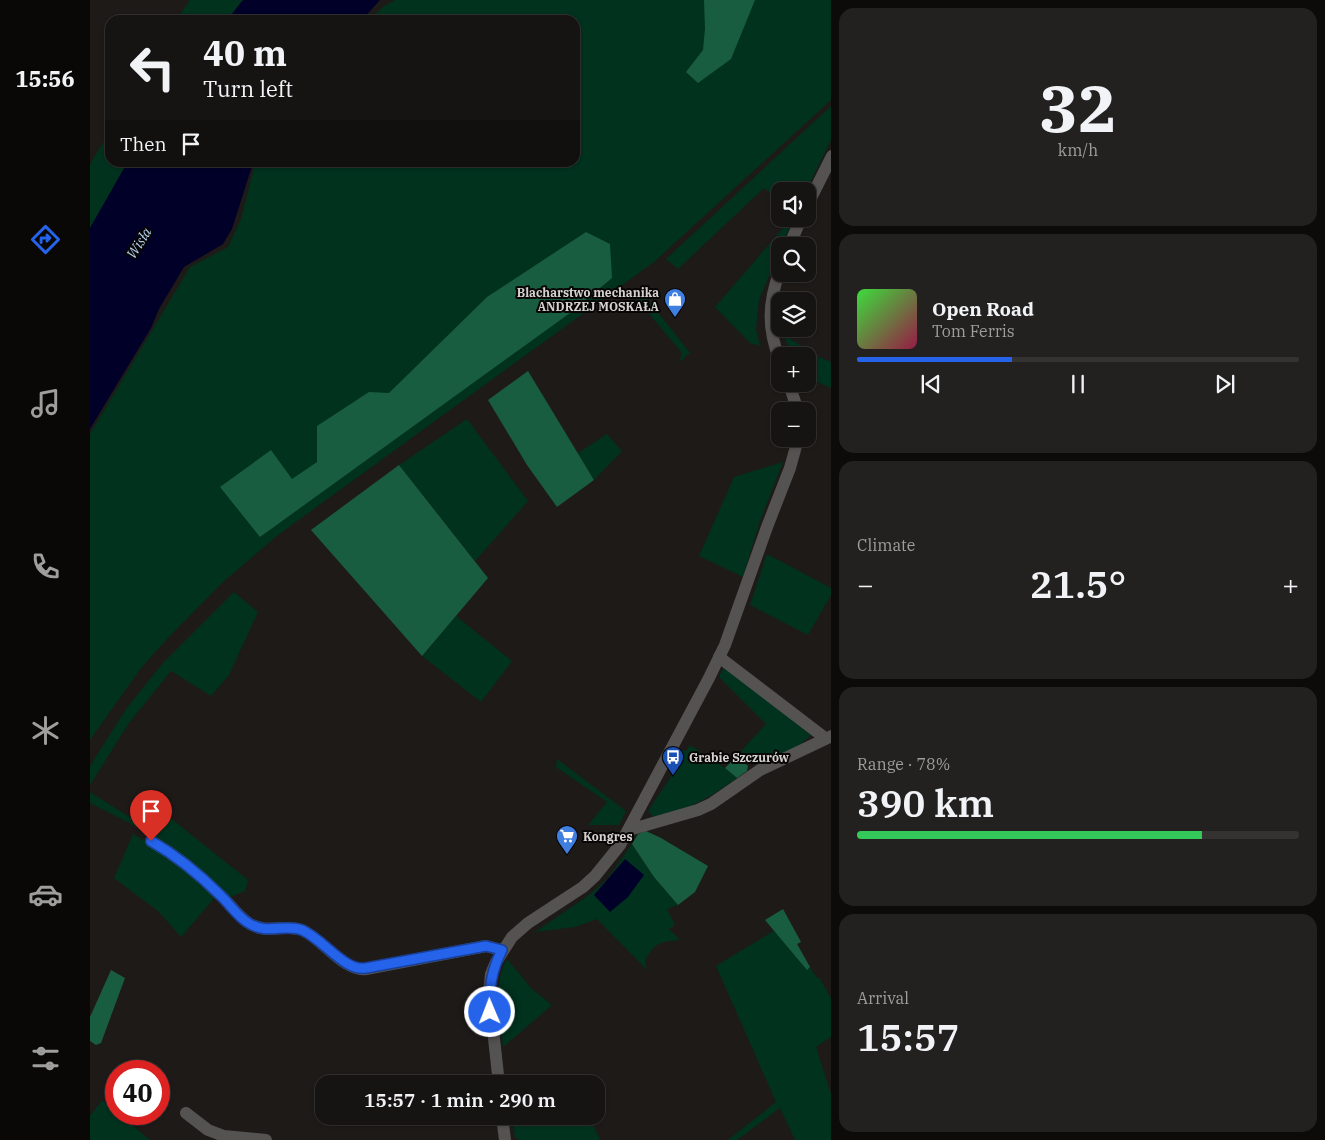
<!DOCTYPE html>
<meta charset="utf-8">
<style>
:root{--surface:#161412;--page:#232120;--text:#f1f3f6;--muted:#9e9e9f;--line:#353332;--accent:#2563eb}
body{margin:0;font-family:"IBM Plex Serif",serif;background:var(--page);color:var(--text);height:100vh;display:flex;flex-direction:column;font-size:19px;white-space:nowrap}
*{box-sizing:border-box;margin:0}
p{font-size:16px;color:var(--muted)}
.icon{flex:none;width:28px;height:28px;fill:none;stroke:currentColor;stroke-width:2;stroke-linecap:round;stroke-linejoin:round}
.map{position:relative;flex:1;overflow:hidden}
.drawer{display:flex;flex-direction:column;gap:8px;padding:8px;background:#0c0b0a;width:494px}
.drawer>*{flex:none}
.banner{position:absolute;left:15px;top:15px;width:475px;height:152px;border-radius:15px;box-shadow:0 1px 4px #0004,0 0 0 1px var(--line);background:#161412;color:var(--text);overflow:hidden}
.tools{position:absolute;left:681px;top:182px;display:grid;gap:10px}
.tools a{display:grid;place-items:center;width:45px;height:45px;border-radius:10px;background:var(--surface);box-shadow:0 1px 4px #0004,0 0 0 1px var(--line);font-size:25px}
.speed{position:absolute;left:15px;top:1060px;display:flex;gap:10px;font-size:25px;font-weight:700;text-align:center}
.speed>*{display:grid;place-content:center;width:65px;height:65px;border-radius:50%;background:var(--surface);box-shadow:0 1px 4px #0004,0 0 0 1px var(--line);line-height:1}
.speed .limit{border:8px solid #d22;background:#fff;color:#111}
.pin{position:absolute;display:grid;place-items:center;width:42px;height:42px;color:#fff;margin:-51px -21px;border-radius:50% 50% 50% 0;rotate:-45deg;box-shadow:0 0 5px #0007}
.pin .icon{rotate:45deg}
.me{position:absolute;width:55px;margin:-28px;rotate:359deg;stroke-linejoin:round;filter:drop-shadow(0 0 4px #0008)}
.turn{display:flex;align-items:center;gap:18px;height:105px;padding:0 15px;font-size:22px}
.turn .icon{width:65px;height:65px;stroke-width:2.5}
.turn b{display:block;font-size:35px;line-height:42px}
.then{display:flex;align-items:center;height:48px;padding:0 15px;background:#0003;gap:10px;font-size:19px}
.big{font-size:38px;font-weight:600;line-height:1.1}
.drawer .card{flex:1;display:flex;flex-direction:column;justify-content:center;gap:8px;min-width:0;padding:0 18px;border-radius:15px;background:var(--page)}
.drawer .dial{align-items:center;gap:0}
.dial b{font-size:65px;line-height:1}
.song{display:flex;align-items:center;gap:15px}
.cover{width:60px;height:60px;border-radius:8px;background:linear-gradient(135deg,hsl(120 70% 55%),hsl(340 70% 35%))}
.played{height:5px;border-radius:2px;background:linear-gradient(90deg,var(--accent) 35%,var(--line) 35%)}
.keys{display:flex;justify-content:space-around;direction:ltr}
.heat{display:flex;justify-content:space-between;align-items:center;font-size:28px;direction:ltr}
.charge{height:8px;border-radius:4px;background:linear-gradient(90deg,#34c759 78%,var(--line) 0)}
.trip{position:absolute;left:225px;top:1075px;width:290px;height:50px;border-radius:15px;background:var(--surface);box-shadow:0 1px 4px #0004,0 0 0 1px var(--line);font-weight:600;line-height:50px;text-align:center}
main{display:flex;flex:1;min-height:0}
.dock{display:flex;flex-direction:column;width:90px;justify-content:space-around;align-items:center;background:#090807;color:var(--muted)}
.dock .icon{width:35px;height:35px}
.dock .on{color:var(--accent)}
.dock b{font-size:22px;color:var(--text)}
.map>svg:first-child{display:block}
</style>
<main>
<nav class="dock">
<b>15:56</b>
<svg class="icon on" aria-label="directions" viewBox="0 0 24 24"><path d="M12 3l9 9-9 9-9-9zM9 14v-3h6M13 9l2 2-2 2"/></svg>
<svg class="icon" aria-label="music" viewBox="0 0 24 24"><path d="M9 18V5l10-2v13"/><circle cx="6" cy="18" r="3"/><circle cx="16" cy="16" r="3"/></svg>
<svg class="icon" aria-label="phone" viewBox="0 0 24 24"><path d="M5 4h4l2 5-3 2q2 4 5 5l2-3 5 2v4C11 20 4 13 5 4z"/></svg>
<svg class="icon" aria-label="climate" viewBox="0 0 24 24"><path d="M12 3v18M4 7l16 10M4 17L20 7"/></svg>
<svg class="icon" aria-label="car" viewBox="0 0 24 24"><path d="M5 17H2v-5l4-1 3-4h7l3 4 3 1v5h-3M9 17h6M6 11h13"/><circle cx="7" cy="17" r="2"/><circle cx="17" cy="17" r="2"/></svg>
<svg class="icon" aria-label="filters" viewBox="0 0 24 24"><path d="M4 7h16M4 17h16"/><circle cx="9" cy="7" r="2"/><circle cx="15" cy="17" r="2"/></svg>
</nav>
<div class="map">
<svg width="742" height="1140" viewBox="0 0 742 1140">
<rect width="100%" height="100%" fill="#1e1a18"/>
<g fill="#00321e">
<polygon points="100,0 153,0 137,20 86,20"/>
<polygon points="305,0 741,0 741,100 564,262 188,535 132,583 78,638 51,668 0,740 0,434 100,267 138,247 151,219 165,163 485,162 485,20 279,20 293,7"/>
<polygon points="741,106 741,140 716,191 690,191 690,202 674,188 588,269 576,259"/>
<polygon points="20,131 20,162 37,163 0,228 0,164"/>
<polygon points="701,219 703,219 669,300 666,329 670,346 660,343 625,307"/>
<polygon points="553,293 600,353 589,362 592,353 544,296"/>
<polygon points="694,335 731,358 741,362 741,388 718,378 718,356 698,356 697,353 699,350"/>
<polygon points="377,419 438,501 385,561 309,465"/>
<polygon points="517,434 532,451 504,480 488,453"/>
<polygon points="693,462 669,524 653,577 609,556 644,477"/>
<polygon points="677,554 741,588 741,595 718,635 660,605"/>
<polygon points="144,592 168,612 139,675 121,696 81,671 39,723 0,785 0,766 36,709 72,664"/>
<polygon points="366,616 422,661 391,702 332,656"/>
<path d="M634 666 721 735C715 743 676 767 666 764 661 762 655 755 651 751L676 724 629 677Z"/>
<polygon points="600,745 635,768 647,778 622,795 592,811 563,817 558,811 586,769 590,750 596,751"/>
<polygon points="467,759 536,811 529,825 498,825 517,802 466,767"/>
<polygon points="0,792 41,818 53,799 79,817 158,880 155,891 140,897 90,856 45,826 0,803"/>
<polygon points="43,834 75,852 126,896 91,937 69,912 24,878"/>
<path d="M542 844 564 877 588 905 577 909 585 925 579 929 590 940C570 942 565 942 555 961L557 970 507 919 485 927 445 932 499 895 518 878Z"/>
<polygon points="685,930 717,969 720,967 727,978 729,977 741,998 741,1037 726,1047 741,1094 741,1140 705,1140 690,1108 647,1140 638,1140 686,1102 626,966"/>
<path d="M417 959 442 989 462 1005 413 1047C410 1018 402 986 417 959Z"/>
<polygon points="12,1100 26,1112 26,1114 29,1114 60,1140 0,1140 0,1116"/>
<polygon points="438,1116 499,1116 510,1140 429,1140 425,1137 423,1124"/>
</g>
<g fill="#195d40">
<polygon points="614,0 665,0 641,59 608,83 596,72 613,50 615,29"/>
<polygon points="496,232 520,244 522,278 480,313 170,537 130,487 181,450 202,479 227,462 227,426 279,392 299,393 397,297"/>
<polygon points="438,371 504,480 467,507 437,465 398,400"/>
<polygon points="309,465 398,578 332,656 221,530"/>
<polygon points="647,756 658,766 657,771 647,778 635,768"/>
<polygon points="556,831 571,838 618,866 605,892 588,905 564,877 542,844 548,834"/>
<polygon points="693,909 711,942 707,944 720,967 717,970 675,920"/>
<polygon points="21,970 35,978 11,1043 6,1045 0,1041 0,1017"/>
</g>
<g fill="#000029">
<polygon points="153,0 290,0 272,20 137,20"/>
<polygon points="37,163 163,163 142,229 133,244 94,267 69,309 61,328 0,429 0,228"/>
<polygon points="535,859 554,875 538,897 520,912 504,895"/>
</g>
<g fill="none" stroke-linecap="round" stroke-linejoin="round">
<g stroke="#555252" stroke-width="12">
<polyline points="718,204 742,156"/>
<polyline points="699,246 711,219"/>
<path d="M690 270C678 303 677 328 690 361"/>
<polyline points="699,384 708,411"/>
<polyline points="629,657 735,738"/>
<polyline points="539,830 608,810 621,804 670,770 742,736"/>
<path d="M61 841C87 856 109 874 130 895 139 903 147 915 157 922 176 936 195 923 212 930 233 939 254 972 276 969L396 946 411 950"/>
<polyline points="409,1084 399,993 401,974 406,962 422,937 438,923 493,887 505,876 530,845 619,678 635,645 677,527 700,468 708,439"/>
<polyline points="96,1113 118,1130 134,1136 176,1140"/>
<polyline points="412,1116 415,1140"/>
</g>
</g>
<g fill="none" stroke-linecap="round" stroke-linejoin="round">
<g stroke="#184099" stroke-width="12">
<path id="route" d="M61 841C87 856 109 874 130 895 139 903 147 916 157 922 176 936 195 923 212 930 233 939 255 972 276 968L396 946 412 950C401 971 399 989 400 1012"/>
</g>
<use href="#route" stroke="#2563eb" stroke-width="9"/>
</g>
<defs>
<g id="shop-pin" transform="scale(1.125)"><path d="M0 17L-7.5 6A9.5 9.5 0 1 1 7.5 6Z" fill="#3f7fe0" stroke="#070605"/><path d="M-5-2.5h2.3a2.7 3.5 0 0 1 5.4 0H5L5.5 6h-11ZM-1.5-2.5h3a1.5 2.3 0 0 0-3 0Z" fill="#fff"/></g>
<g id="bus-pin" transform="scale(1.125)"><path d="M0 17L-7.5 6A9.5 9.5 0 1 1 7.5 6Z" fill="#1a4fb4" stroke="#070605"/><path d="M-5-6H5V4H4V6H2V4H-2V6H-4V4H-5ZM-3.5-4V0h7V-4ZM-3.5 1.2v1.5H-2V1.2ZM2 1.2v1.5H3.5V1.2Z" fill="#fff"/></g>
<g id="supermarket-pin" transform="scale(1.125)"><path d="M0 17L-7.5 6A9.5 9.5 0 1 1 7.5 6Z" fill="#3f7fe0" stroke="#070605"/><path d="M-6-5.5h2.5l.6 2H6L4.5 2H-2.5L-4.4-4H-6ZM-1.5 3.2a1.3 1.3 0 1 0 .1 0ZM3 3.2a1.3 1.3 0 1 0 .1 0Z" fill="#fff"/></g>
</defs>
<g fill-rule="evenodd">
<use href="#shop-pin" x="585" y="299"/>
<use href="#bus-pin" x="583" y="757"/>
<use href="#supermarket-pin" x="477" y="836"/>
</g>
<g text-anchor="middle" dominant-baseline="central" stroke-width="4" stroke-linejoin="round" paint-order="stroke">
<g font-size="12" font-weight="bold" fill="#d5d2d1" stroke="#070605" text-anchor="start">
<text x="569" y="292" text-anchor="end">Blacharstwo mechanika<tspan x="569" dy="14">ANDRZEJ MOSKAŁA</tspan></text>
<text x="599" y="757">Grabie Szczurów</text>
<text x="493" y="836">Kongres</text>
</g>
<g font-size="14" font-style="italic" fill="#b8d3f3" stroke="#070605">
<text transform="translate(49 243) rotate(-58)">Wisła</text>
</g>
</g>
</svg>
<div class="tools">
<a><svg class="icon" aria-label="sound" viewBox="0 0 24 24"><path d="M4 9h4l5-4v14l-5-4H4zM17 9q2 3 0 6"/></svg></a>
<a><svg class="icon" aria-label="search" viewBox="0 0 24 24"><circle cx="10" cy="10" r="6"/><path d="M15 15l6 6"/></svg></a>
<a><svg class="icon" aria-label="layers" viewBox="0 0 24 24"><path d="M12 4l9 5-9 5-9-5zM3 14l9 5 9-5"/></svg></a>
<a>+</a>
<a>−</a>
</div>
<div class="speed"><div class="limit">40</div></div>
<div class="pin" style="left:61px;top:841px;background:#d93025"><svg class="icon" aria-label="arrive" viewBox="0 0 24 24"><path d="M6 21V4h12l-3 4 3 4H6"/></svg></div>
<svg class="me" style="left:400px;top:1012px" viewBox="-20 -20 40 40"><circle r="17" fill="#2563eb" stroke="#fff" stroke-width="3"/><path d="M0-11L8 9 0 5-8 9z" fill="#fff"/></svg>
<div class="trip">15:57 · 1 min · 290 m</div>
<div class="banner">
<div class="turn"><svg class="icon" aria-label="left" viewBox="0 0 24 24"><path d="M17 20v-9H6M10 6l-5 5 5 5"/></svg><div><b>40 m</b>Turn left</div></div>
<div class="then">Then<svg class="icon" aria-label="arrive" viewBox="0 0 24 24"><path d="M6 21V4h12l-3 4 3 4H6"/></svg></div>
</div>
</div>
<section class="drawer">
<div class="card dial"><b>32</b><p>km/h</p></div>
<div class="card">
<div class="song"><i class="cover"></i><div><b>Open Road</b><p>Tom Ferris</p></div></div>
<div class="played"></div>
<div class="keys"><svg class="icon" aria-label="previous" viewBox="0 0 24 24"><path d="M18 5L8 12l10 7zM5 5v14"/></svg><svg class="icon" aria-label="pause" viewBox="0 0 24 24"><path d="M8 5v14M16 5v14"/></svg><svg class="icon" aria-label="next" viewBox="0 0 24 24"><path d="M6 5l10 7-10 7zM19 5v14"/></svg></div>
</div>
<div class="card"><p>Climate</p>
<div class="heat"><a>−</a><b class="big">21.5°</b><a>+</a></div>
</div>
<div class="card"><p>Range · 78%</p><b class="big">390 km</b><div class="charge"></div></div>
<div class="card"><p>Arrival</p><b class="big">15:57</b></div>
</section>
</main>
